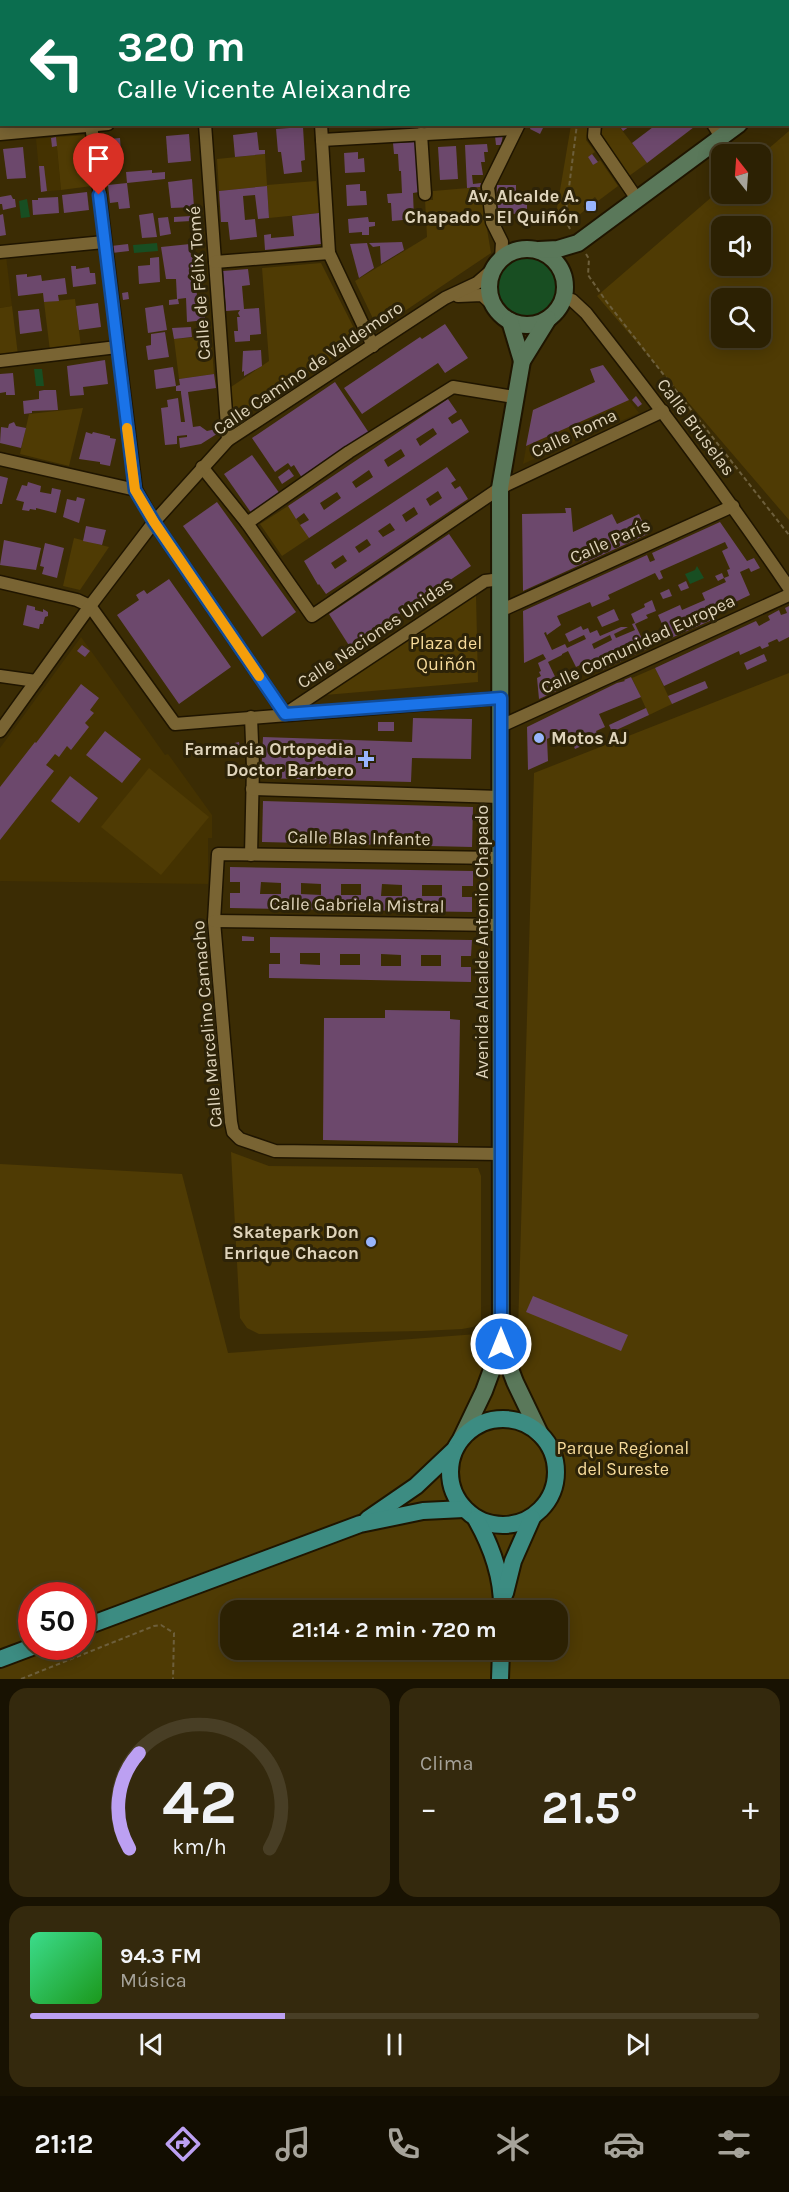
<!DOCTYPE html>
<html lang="es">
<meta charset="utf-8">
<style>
:root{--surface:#2c2103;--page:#34290d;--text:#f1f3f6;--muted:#a6a39a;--line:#483e25;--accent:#bca0f2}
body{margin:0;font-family:Karla,sans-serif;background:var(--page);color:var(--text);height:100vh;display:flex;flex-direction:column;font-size:22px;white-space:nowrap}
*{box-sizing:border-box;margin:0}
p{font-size:20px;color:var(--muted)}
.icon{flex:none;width:33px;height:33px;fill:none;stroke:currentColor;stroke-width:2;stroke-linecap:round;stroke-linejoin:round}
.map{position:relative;height:1679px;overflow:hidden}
.sheet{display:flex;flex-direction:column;gap:9px;padding:9px;background:#181202;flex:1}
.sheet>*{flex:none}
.banner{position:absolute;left:0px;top:0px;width:789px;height:126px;box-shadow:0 3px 15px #0003,0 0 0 2px var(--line);background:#0b6e4f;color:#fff;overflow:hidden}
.needle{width:39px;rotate:343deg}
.controls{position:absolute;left:711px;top:144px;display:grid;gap:12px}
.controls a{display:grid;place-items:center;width:60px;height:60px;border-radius:12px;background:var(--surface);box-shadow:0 3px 15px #0003,0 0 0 2px var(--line);font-size:30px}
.speed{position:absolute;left:18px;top:1582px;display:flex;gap:12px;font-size:30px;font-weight:700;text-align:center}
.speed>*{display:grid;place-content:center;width:78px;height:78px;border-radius:50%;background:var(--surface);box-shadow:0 3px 15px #0003,0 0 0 2px var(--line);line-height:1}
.speed .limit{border:9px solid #d22;background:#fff;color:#111}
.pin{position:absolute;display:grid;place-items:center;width:51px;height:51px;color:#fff;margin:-62px -26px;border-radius:50% 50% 50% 0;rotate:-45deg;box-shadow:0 0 6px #0007}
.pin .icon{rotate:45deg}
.me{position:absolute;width:66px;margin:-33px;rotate:0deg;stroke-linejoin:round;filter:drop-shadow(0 0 4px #0008)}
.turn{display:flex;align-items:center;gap:21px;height:126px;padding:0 18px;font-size:27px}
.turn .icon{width:78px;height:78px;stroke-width:2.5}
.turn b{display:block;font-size:42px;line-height:51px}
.big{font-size:45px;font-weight:700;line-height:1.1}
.sheet .widget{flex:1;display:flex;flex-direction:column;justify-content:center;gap:9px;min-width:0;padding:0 21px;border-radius:18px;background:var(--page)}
.sheet .dial{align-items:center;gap:0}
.dial svg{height:156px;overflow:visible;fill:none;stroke:var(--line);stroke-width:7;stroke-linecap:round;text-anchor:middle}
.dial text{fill:var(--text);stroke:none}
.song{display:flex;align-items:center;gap:18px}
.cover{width:72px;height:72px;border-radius:9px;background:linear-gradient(135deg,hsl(150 70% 55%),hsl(120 70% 35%))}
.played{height:6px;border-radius:3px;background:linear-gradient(90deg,var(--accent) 35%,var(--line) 35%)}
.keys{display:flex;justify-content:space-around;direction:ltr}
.heat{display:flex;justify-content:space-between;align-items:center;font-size:33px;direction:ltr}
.sheet .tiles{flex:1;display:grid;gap:9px;grid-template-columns:1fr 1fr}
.widget:last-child{grid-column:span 2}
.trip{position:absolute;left:220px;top:1600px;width:348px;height:60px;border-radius:18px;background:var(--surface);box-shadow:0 3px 15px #0003,0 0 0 2px var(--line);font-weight:700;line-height:60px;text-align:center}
.tab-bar{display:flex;height:96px;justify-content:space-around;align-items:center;background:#120d01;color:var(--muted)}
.tab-bar .icon{width:42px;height:42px}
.tab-bar .selected{color:var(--accent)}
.tab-bar b{font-size:27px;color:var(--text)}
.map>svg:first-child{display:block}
</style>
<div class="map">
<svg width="789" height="1679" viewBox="0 0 789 1679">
<rect width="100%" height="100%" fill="#3b2c04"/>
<g fill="#443201">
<polygon points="56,137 61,190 41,192 36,139"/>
<polygon points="0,256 6,256 12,306 0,308"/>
<polygon points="610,375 639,413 523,464 533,410"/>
<polygon points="81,637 165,755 168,754 212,815 212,838 208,838 208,884 0,881 0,748"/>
</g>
<g fill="#4f3b04" fill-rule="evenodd">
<polygon points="0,0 74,0 74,1 2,2 0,51"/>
<polygon points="571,125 589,125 586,140 595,152 588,157 593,165 600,160 618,186 598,201 595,197 583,206 585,210 572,221 557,225 557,208"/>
<polygon points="603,125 618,125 647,163 629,176 601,137"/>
<path d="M789 131V520L597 296 721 189 722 194H760L761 155ZM722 226H760V266H722ZM722 298H760V338H722Z"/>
<polygon points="87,135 92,186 61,190 56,137"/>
<polygon points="265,154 267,185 316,181 319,213 269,218 267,186 219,191 217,159"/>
<polygon points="480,187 491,253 378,329 355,281 427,237 425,200 433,200 433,191"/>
<polygon points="321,263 360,340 234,422 231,387 269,361 262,268"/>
<polygon points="75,299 81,347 50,351 44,302"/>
<polygon points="12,306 18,355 0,357 0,308"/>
<polygon points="211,336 214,374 179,379 174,339"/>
<polygon points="83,408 69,466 20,454 29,414"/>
<polygon points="288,506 309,538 282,556 260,524"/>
<polygon points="74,538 109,547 80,590 63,586"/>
<polygon points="476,595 478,682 325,695"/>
<polygon points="655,668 672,704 649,715 632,678"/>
<path d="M789 673V1679H0V1164L182 1174 228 1353 518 1331 534 773ZM32 1596H82V1647H32ZM231 1611H558V1650H231Z"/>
<polygon points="149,768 209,817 161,875 101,827"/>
<polygon points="231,1152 269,1166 478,1168 481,1176 481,1322 473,1327 462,1329 422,1331 259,1334 247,1328 240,1318"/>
</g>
<g fill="#184e22">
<polygon points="27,199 30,217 21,218 19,201"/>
<polygon points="157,243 158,251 134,253 133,245"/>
<circle cx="527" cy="286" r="30"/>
<polygon points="34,369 42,369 44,386 36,386"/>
<polygon points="697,566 704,578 690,584 685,574 695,570"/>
</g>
<g fill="#6c486c" fill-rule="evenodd">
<polygon points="532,124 545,124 540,134 530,129"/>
<polygon points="618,124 633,124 623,131"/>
<polygon points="657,124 698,124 647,163 632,143"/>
<polygon points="303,127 305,160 301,161 302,172 284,174 281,152 278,152 276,129"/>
<polygon points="257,132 259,150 265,150 265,154 235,157 233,135"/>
<polygon points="189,134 191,161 168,163 166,136"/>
<polygon points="503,135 501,145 496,145 495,136"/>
<polygon points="56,137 57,146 52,147 51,138"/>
<polygon points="120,138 122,165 101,167 99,140"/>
<polygon points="416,142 419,192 413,193 414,219 392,221 391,203 388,203 387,194 402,193 401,171 399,171 398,154 394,154 393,143"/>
<polygon points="487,144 488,152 484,152 485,162 481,162 483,175 472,175 473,184 481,183 480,187 467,188 465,145"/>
<polygon points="456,146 458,179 440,180 438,147"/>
<polygon points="23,147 26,178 7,179 3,149"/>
<polygon points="358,152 358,159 364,158 365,172 345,173 344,153"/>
<polygon points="592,154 598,162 593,165 588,157"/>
<polygon points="39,166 44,166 47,191 41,192"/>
<polygon points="152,170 152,173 165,172 165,179 127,183 126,172"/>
<polygon points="192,179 194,207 171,208 168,182"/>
<polygon points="127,183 130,208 119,209 118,202 110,203 108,185"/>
<polygon points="360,184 360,191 366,191 367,205 347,206 346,185"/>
<polygon points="497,185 516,185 516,192 520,192 520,195 527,195 527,215 496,212"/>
<polygon points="267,186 269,218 258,219 255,195 243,196 245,220 255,219 257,237 230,240 228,222 221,222 219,191"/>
<polygon points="87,192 89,210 64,213 62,195"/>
<polygon points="11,195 13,199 15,199 16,207 3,210 2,204 0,204 0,197"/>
<polygon points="58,197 59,213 33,215 32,200 38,200 38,198"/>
<polygon points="153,213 157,237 142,238 139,215"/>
<polygon points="319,213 321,244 265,250 264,235 271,234 271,238 294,236 292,216"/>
<polygon points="3,214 6,235 0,236 0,215"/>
<polygon points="191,216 191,221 174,222 174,217"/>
<polygon points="168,217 171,234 160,236 158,218"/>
<polygon points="368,217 369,222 375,222 375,226 369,227 369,235 362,235 362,232 349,233 348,219"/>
<polygon points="402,242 404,250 381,264 380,246 373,247 369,243"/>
<polygon points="367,243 374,268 359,278 350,244"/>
<polygon points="128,244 129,251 112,253 111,246"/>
<polygon points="190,244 191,257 193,257 192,278 196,277 197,298 204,297 205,320 187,322 186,298 178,299 179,304 169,305 169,300 177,299 176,279 166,279 161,247"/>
<polygon points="159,257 160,282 139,284 138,266 150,265 150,258"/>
<polygon points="71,266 76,266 76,269 89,267 90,273 95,273 96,284 73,287"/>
<polygon points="248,269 250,285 242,286 244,309 259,308 261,334 250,335 250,341 235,342 234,331 238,331 237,317 240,317 238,313 240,310 226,311 223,271"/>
<polygon points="27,274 27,277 41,275 42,281 65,278 67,294 58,295 59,301 44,302 43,293 18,296 16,275"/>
<polygon points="128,292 129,299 123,300 122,293"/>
<polygon points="98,303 101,327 79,330 76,306"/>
<polygon points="163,305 167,330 148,333 145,308"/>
<polygon points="39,309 42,331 20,334 18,311"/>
<polygon points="445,324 468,358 445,373 438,363 362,414 344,388 420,337 422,339"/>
<polygon points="191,327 192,337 174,339 172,328"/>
<polygon points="165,332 169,357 148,360 146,346 151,345 151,334"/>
<polygon points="261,350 262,366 244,376 244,371 242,372 243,351"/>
<polygon points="105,360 108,384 83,387 84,395 70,396 67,366"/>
<polygon points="603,365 629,400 526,446 533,410 595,382 590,369"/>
<polygon points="173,367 176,386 180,385 179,379 214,374 216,388 188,392 193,427 200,426 207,431 220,428 220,432 201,444 180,448 179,438 187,437 187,435 177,436 177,444 165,445 161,408 168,407 167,400 178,398 181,422 185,422 181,393 181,391 176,391 176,386 156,389 154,370"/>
<polygon points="13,373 15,395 6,395 6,392 0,393 0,374"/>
<polygon points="335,382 369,433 302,478 294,465 291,467 288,463 275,472 252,438"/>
<polygon points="44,390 56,390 58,410 32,411 32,413 24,414 23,401 39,399 39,391"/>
<polygon points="636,396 642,404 638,407 632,400"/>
<path d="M448 399 457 412 448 418 452 424 461 419 469 432 309 538 300 525 309 520 304 513 296 519 288 506ZM433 428 437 434 420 446 416 439ZM401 449 405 456 388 467 384 460ZM369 470 373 477 356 488 352 482ZM337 492 341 498 324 510 320 503Z"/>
<polygon points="14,422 16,426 26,428 21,448 0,443 1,427 8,428 9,424"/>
<polygon points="86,432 92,434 93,432 110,436 110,438 116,439 110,466 100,464 100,462 79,459"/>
<polygon points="252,455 280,494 252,514 224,474"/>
<path d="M447 467 456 480 451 483 455 489 460 486 468 499 326 594 319 584 318 585 304 561ZM438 491 442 498 430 506 426 499ZM414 507 418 514 406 522 402 515ZM390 523 395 530 383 537 378 531ZM367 539 371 545 359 553 355 547ZM343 555 347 561 335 569 331 563Z"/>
<polygon points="289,469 294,476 282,484 278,477"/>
<polygon points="0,476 8,478 2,504 0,504"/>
<polygon points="28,482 41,486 40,492 51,494 52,488 61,490 56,513 36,508 36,510 30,509 29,511 22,510 24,502 16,500 22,485 27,486"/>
<polygon points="77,497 85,499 79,523 63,517 67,499 76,501"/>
<polygon points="217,502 296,612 262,637 183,526"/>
<polygon points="565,508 571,508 573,532 612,514 617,524 639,514 648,534 523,591 522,514 566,513"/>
<path d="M720 522 747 561 754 558 760 568 751 572 749 568 740 572 750 595 712 613 714 619 669 639 658 615 680 605 682 610 705 600 702 593 726 582 724 578 729 576 727 570 730 569 722 551 728 548 725 542 660 571 663 578 659 580 655 573 608 595 610 599 592 607 590 602 557 616 561 625 547 635 546 632 544 633 552 650 565 644 567 648 586 639 584 635 569 642 565 634 581 626 583 630 588 628 590 633 597 630 600 636 621 627H628L614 634 616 638 635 630 632 624 635 623 631 614 645 607 644 604 652 600 656 611 646 615 648 618 635 624 647 649 600 671 595 658 576 667 568 651 562 654V655L548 662 561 689 539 699 537 678 541 676 539 672 541 671 538 663 546 659 543 654 524 663 523 611 647 555 650 562 655 560 652 553ZM610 635 612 640 594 649 592 644Z"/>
<polygon points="86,526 106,530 102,545 83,541"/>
<polygon points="449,534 471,566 350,647 329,614"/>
<polygon points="4,540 41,548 36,570 0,565"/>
<polygon points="45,543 64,548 57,578 42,574 44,567 40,566"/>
<polygon points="722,573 724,578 718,581 715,576"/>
<polygon points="169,579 231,667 179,704 117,615 139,600 136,595 139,593 144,590 147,594"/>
<polygon points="686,581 689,588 681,591 678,585"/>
<polygon points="669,589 672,596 663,599 660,593"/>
<polygon points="27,605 35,607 35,610 43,612 43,609 48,612 48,616 45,617 43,624 40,624 39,629 23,625"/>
<polygon points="789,606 789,637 779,642 777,639 768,643 769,646 762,649 760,646 740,655 739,651 664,686 655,668 756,621 759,626 770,620 768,616 779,610 781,615 787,613 785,608"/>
<polygon points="614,609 619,620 602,627 597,617"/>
<polygon points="82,645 90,651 85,657 77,651"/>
<polygon points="764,654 767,661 747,670 744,663"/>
<polygon points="631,677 641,697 599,714 605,727 596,731 599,738 575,749 567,730 547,739 548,761 528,770 527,727 617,683 625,681 624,680"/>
<polygon points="705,681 708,688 672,704 668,696"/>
<polygon points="81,684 99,698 90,710 94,713 85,723 89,727 71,750 67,746 59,757 55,754 46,765 54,771 0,840 0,787 35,742 36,743"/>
<polygon points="646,708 649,715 612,732 609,725"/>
<polygon points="413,718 472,719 471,759 412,758 411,782 261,778 263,737 412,742"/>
<rect x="378" y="722" width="16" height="9"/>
<polygon points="105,731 141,759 122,783 86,755"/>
<polygon points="239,742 240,749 231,750 230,744"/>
<polygon points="70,776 98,798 79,823 51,801"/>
<polygon points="263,801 473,807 472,847 262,842"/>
<path d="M230 867 473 871V886H462V897H472V912L230 908V893H240V882H230ZM261 882 281 883V894H260ZM301 883 321 884V895L301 894ZM341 884H361V895H341ZM382 884 402 885V896H381ZM422 885H442V896H422Z"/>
<polygon points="242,936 254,937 254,941 242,941"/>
<path d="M270 937 472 940 471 956H461V967H471V982L269 978V964H280V953H270ZM300 953H320V965L300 964ZM340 954H360V965H340ZM381 954 401 955V966H381ZM421 955H441V966H421Z"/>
<polygon points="385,1010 450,1011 450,1019 460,1020 458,1143 323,1140 324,1018 385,1018"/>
<polygon points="533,1296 628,1335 621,1351 526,1312"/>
</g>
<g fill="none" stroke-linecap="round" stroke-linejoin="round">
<g stroke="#1f1500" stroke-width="15">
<g id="minor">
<polyline points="84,0 84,2"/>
<polyline points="195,0 196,2"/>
<polyline points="312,0 312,2"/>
<polyline points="630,0 642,2"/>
<polyline points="567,2 568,0"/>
<polyline points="611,2 611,0"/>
<polyline points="682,2 683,0"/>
<polyline points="0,66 2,66"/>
<polyline points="91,124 136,490 154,522 285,714 485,581 501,579"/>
<polyline points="205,124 228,440"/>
<polyline points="321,124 329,253 373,346"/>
<polyline points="595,124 594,136 637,199"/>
<polyline points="713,124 721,137"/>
<polyline points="0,134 108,124"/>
<polyline points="421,134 425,194"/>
<polyline points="322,140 516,129"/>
<polyline points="0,252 104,242"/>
<polyline points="501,259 502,242 492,222 488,187 519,124"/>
<polyline points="215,262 329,253"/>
<polyline points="458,296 482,295 493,305"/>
<path d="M564 298 572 300 586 313C657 403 725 494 789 588"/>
<polyline points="0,361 117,347"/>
<polyline points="0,459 136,490"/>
<polyline points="202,467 247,523 312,616 500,488 663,411"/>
<polyline points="247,523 349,452 453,387 514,397"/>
<polyline points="0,582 77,600 90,606 175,724 501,698"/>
<polyline points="502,610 733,506"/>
<polyline points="0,676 36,681"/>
<polyline points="251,717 253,767 251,855"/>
<polyline points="501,726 789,595"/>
<polyline points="0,731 90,606 154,522 228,440 445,298 477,283 492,270"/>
<polyline points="252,789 500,797"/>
<polyline points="500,858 218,854 214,921 231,1122 233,1132 240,1139 275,1151 502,1154"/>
<polyline points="214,921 500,925"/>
</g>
</g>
<g stroke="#1f1500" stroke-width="20">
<g id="secondary">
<polyline points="788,88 789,87"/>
<circle cx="527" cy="287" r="38"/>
<polyline points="539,250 558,249 578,243 739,124"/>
<polyline points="510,321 522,361"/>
<polyline points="540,1434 515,1382 501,1345 500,488 522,361 548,319"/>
<polyline points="461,1439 484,1391 501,1345"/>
</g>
</g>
<g stroke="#1f1500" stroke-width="20">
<g id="primary">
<circle cx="503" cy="1472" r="53"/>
<polyline points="368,1519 416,1486 453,1451"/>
<path d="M476 1519C492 1547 503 1578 502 1611"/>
<polyline points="505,1593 513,1561 532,1518"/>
<polyline points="82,1628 360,1524 423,1511 464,1509"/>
<polyline points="0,1659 32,1647"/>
<polyline points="500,1679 501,1650"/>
</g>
</g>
<g stroke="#6d5f3c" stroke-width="2" stroke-dasharray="4.5 3" stroke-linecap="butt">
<polyline points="585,2 586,0"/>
<polyline points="570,229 565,219 577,124"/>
<polyline points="586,254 589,259 588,275 606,301 789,535"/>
<polyline points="21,1679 154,1626 161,1625 174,1633 173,1679"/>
</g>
<use href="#minor" stroke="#796433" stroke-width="12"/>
<use href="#secondary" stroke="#5a785a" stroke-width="16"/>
<use href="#primary" stroke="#3c8c82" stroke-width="16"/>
</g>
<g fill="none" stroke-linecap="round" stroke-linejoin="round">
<g stroke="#114b97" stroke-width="15">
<polyline id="route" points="99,195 135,490 154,522 285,714 501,698 501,1344"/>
</g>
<use href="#route" stroke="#1a73e8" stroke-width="10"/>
<polyline stroke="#f59e0b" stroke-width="10" points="127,428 135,490 154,522 259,676"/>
</g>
<g fill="#98b5fd" stroke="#2d2308" stroke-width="2">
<rect x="585" y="200" width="12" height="12" rx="3"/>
<circle cx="539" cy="738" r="6"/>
<path d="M363 750h6v6h6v6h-6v6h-6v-6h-6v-6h6z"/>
<circle cx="371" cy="1242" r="6"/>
</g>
<g text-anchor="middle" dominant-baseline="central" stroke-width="6" stroke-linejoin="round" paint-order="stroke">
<g font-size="18" font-weight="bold" fill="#dfd4bb" stroke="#2d2308" text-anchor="end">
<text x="579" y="196">Av. Alcalde A.<tspan x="579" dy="21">Chapado - El Quiñón</tspan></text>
<text x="551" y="738" text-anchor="start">Motos AJ</text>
<text x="354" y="749">Farmacia Ortopedia<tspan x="354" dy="21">Doctor Barbero</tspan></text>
<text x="359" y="1232">Skatepark Don<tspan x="359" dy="21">Enrique Chacon</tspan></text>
</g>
<g font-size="18" fill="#dfd4bb" stroke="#2d2308">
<text transform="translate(199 283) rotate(-94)">Calle de Félix Tomé</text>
<text transform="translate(308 368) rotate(-34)">Calle Camino de Valdemoro</text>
<text transform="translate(696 427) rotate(53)">Calle Bruselas</text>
<text transform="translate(574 433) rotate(-25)">Calle Roma</text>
<text transform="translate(610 541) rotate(-24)">Calle París</text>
<text transform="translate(375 633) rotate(-34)">Calle Naciones Unidas</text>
<text transform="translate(638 644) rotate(-25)">Calle Comunidad Europea</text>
<text transform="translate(359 838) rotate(1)">Calle Blas Infante</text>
<text transform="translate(357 905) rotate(1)">Calle Gabriela Mistral</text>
<text transform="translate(482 942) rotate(-90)">Avenida Alcalde Antonio Chapado</text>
<text transform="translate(207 1024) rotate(-95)">Calle Marcelino Camacho</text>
</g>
<g font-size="18" fill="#f7db9b" stroke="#2d2308">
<text x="446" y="643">Plaza del<tspan x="446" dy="21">Quiñón</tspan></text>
<text x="623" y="1448">Parque Regional<tspan x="623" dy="21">del Sureste</tspan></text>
</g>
</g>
</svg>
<div class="controls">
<a><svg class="needle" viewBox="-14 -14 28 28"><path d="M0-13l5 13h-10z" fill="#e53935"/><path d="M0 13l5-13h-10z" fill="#a6a39a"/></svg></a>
<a><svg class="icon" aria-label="sound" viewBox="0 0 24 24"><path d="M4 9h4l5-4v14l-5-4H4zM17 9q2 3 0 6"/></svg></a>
<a><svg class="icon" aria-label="search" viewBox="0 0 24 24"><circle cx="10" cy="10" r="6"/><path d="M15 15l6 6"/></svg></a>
</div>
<div class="speed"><div class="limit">50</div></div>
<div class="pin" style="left:99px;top:195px;background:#d93025"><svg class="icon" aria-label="arrive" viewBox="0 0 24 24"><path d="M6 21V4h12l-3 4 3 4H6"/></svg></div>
<svg class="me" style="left:501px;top:1344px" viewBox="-20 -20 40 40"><circle r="17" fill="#1a73e8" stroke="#fff" stroke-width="3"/><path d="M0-11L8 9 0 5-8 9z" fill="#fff"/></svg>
<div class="trip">21:14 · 2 min · 720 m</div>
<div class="banner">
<div class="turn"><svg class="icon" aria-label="left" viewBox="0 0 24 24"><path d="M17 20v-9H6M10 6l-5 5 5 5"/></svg><div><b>320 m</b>Calle Vicente Aleixandre</div></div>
</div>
</div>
<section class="sheet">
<div class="tiles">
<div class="widget dial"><svg viewBox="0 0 100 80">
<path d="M14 69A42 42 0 1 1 86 69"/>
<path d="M14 69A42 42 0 0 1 19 20" stroke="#bca0f2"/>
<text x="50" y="56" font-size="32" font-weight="700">42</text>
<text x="50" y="72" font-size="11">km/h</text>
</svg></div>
<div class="widget"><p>Clima</p>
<div class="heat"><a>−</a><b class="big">21.5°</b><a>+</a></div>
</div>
<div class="widget">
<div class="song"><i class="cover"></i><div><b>94.3 FM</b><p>Música</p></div></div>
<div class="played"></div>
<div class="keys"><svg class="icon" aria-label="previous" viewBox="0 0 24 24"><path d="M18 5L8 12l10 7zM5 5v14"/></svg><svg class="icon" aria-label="pause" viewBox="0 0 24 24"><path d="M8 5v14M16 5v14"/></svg><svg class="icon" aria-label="next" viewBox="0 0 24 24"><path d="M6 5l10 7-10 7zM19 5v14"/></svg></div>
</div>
</div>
</section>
<nav class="tab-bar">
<b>21:12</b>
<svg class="icon selected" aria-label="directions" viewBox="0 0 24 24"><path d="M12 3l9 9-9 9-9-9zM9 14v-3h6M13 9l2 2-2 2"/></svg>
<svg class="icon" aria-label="music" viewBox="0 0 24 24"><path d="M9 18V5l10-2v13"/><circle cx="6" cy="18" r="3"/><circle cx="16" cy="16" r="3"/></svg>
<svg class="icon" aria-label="phone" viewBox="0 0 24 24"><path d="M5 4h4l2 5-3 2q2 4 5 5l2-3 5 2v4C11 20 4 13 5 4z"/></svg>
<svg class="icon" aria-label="climate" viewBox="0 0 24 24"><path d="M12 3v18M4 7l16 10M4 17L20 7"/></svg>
<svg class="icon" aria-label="car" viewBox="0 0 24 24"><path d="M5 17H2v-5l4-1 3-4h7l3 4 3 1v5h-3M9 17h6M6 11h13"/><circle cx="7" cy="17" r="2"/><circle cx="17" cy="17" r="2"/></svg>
<svg class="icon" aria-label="filters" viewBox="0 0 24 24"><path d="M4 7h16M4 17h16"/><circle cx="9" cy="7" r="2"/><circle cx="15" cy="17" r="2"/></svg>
</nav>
